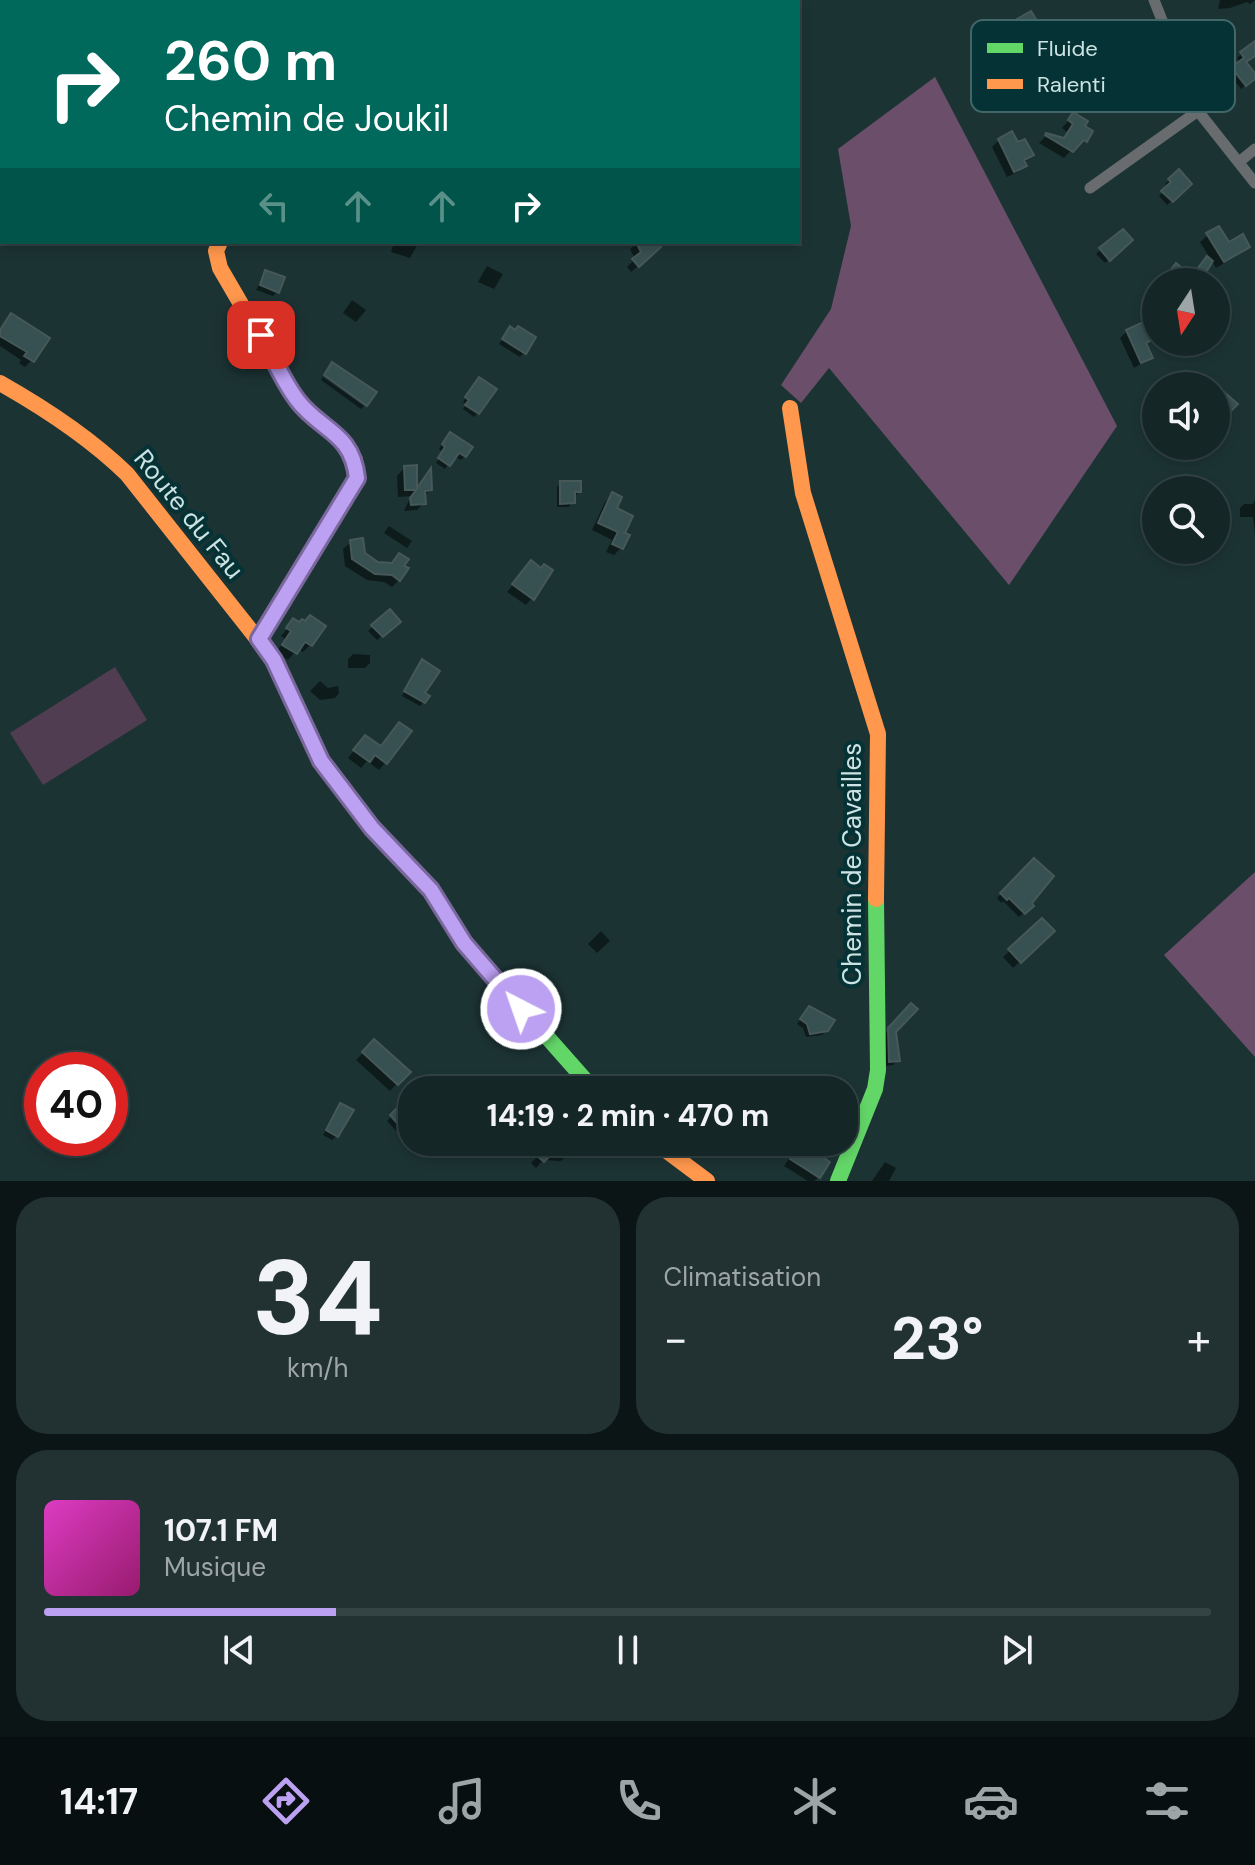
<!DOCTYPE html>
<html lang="fr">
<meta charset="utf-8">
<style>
:root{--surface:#152627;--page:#223233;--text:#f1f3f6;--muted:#9da5a7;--line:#344344;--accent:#bca0f2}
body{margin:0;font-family:"DM Sans",sans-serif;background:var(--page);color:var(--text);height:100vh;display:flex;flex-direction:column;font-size:30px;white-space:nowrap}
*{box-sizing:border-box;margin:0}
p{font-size:26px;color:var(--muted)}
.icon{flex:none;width:44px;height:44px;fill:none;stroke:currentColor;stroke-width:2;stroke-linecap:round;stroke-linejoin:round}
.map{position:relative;height:1181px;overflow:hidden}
.drawer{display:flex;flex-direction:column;gap:16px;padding:16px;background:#0c1515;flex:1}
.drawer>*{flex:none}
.hud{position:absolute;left:0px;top:0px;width:800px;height:244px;box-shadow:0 4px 12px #0003,0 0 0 2px var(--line);background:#00695c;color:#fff;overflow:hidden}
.needle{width:52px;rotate:192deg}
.buttons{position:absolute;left:1142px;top:268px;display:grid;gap:16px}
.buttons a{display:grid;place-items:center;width:88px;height:88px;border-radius:50%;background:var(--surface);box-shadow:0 4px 12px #0003,0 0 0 2px var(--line);font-size:40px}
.speed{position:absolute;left:24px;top:1052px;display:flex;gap:16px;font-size:40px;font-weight:700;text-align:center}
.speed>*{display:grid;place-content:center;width:104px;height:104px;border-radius:50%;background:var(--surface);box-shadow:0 4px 12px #0003,0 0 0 2px var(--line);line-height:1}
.speed .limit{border:12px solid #d22;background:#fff;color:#111}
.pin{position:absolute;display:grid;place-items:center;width:68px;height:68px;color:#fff;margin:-34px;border-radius:16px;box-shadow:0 4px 12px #0006}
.me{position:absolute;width:88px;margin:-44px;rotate:319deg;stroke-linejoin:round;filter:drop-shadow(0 0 6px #0008)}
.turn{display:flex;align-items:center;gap:28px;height:168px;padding:0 32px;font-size:36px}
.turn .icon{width:104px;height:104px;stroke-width:2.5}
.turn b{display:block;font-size:56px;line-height:68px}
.lanes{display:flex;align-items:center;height:76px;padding:0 32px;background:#0003;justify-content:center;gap:40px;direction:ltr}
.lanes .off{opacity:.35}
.big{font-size:60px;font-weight:700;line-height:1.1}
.drawer .card{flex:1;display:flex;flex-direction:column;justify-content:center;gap:12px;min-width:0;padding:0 28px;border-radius:32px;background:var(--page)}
.drawer .dial{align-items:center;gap:0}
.dial b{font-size:104px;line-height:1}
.song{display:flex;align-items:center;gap:24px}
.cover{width:96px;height:96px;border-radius:12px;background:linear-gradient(135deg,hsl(310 70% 55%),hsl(320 70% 35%))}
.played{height:8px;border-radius:4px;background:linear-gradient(90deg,var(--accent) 25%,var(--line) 25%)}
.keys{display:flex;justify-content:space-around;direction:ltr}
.heat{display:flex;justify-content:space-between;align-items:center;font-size:44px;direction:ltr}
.drawer .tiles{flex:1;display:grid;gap:16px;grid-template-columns:1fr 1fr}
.card:last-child{grid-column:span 2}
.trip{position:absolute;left:398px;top:1076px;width:460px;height:80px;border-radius:32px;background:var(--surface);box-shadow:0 4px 12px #0003,0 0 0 2px var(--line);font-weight:700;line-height:80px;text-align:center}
.menu{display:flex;height:128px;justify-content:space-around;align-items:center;background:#080f10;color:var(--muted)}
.menu .icon{width:56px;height:56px}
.menu .active{color:var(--accent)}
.menu b{font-size:36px;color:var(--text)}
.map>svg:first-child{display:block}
</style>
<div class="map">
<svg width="1255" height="1181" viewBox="0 0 1255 1181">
<rect width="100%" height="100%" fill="#1c3334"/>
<polygon fill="#513d51" points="115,667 147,720 43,785 10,733"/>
<g fill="#6b4f6a">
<polygon points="935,77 1117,426 1009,585 829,368 801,403 781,385 831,309 851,226 838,149"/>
<polygon points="1255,872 1255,1057 1164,955"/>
</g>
<g fill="#0007">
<polygon points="1255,0 1250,4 1247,2 1230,8 1218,9 1220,0"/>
<polygon points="1255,46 1255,55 1244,62 1255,77 1241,89 1228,72 1240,63 1237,58 1242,53"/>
<polygon points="1118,75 1150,85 1140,92 1140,106 1133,113 1125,113 1125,108 1113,109 1111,82"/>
<polygon points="1074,114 1082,127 1085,141 1078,148 1075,146 1064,158 1039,143 1047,135 1062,139 1067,132 1062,128"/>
<polygon points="999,140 1017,145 1031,155 1018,172 1007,177 992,147"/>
<polygon points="1179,172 1190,183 1167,205 1159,196 1168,187 1165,184"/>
<polygon points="1208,235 1228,245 1248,247 1240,254 1216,268 1200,242"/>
<polygon points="1111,240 1130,240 1105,263 1096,254"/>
<polygon points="394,242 419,242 410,258 391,252"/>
<polygon points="638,242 654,242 652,254 631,272 627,267 635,259 630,249"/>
<polygon points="487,266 503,274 494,289 478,282"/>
<polygon points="266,272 278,291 273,296 256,290"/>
<polygon points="1168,273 1190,282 1164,282"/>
<polygon points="352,300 366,310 356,322 343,313"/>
<polygon points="11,316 32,360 25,367 19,363 21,360 0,346 0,329"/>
<polygon points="1156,320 1156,338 1144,345 1150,358 1134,368 1120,338 1127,331"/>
<polygon points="506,333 525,352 520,357 499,344"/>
<polygon points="323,377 364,406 361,409 321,380"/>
<polygon points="476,384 478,413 474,417 463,409 466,404 463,402"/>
<polygon points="1216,393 1235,404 1220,418 1216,414"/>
<polygon points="446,438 465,456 461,460 454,456 445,469 436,463 443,452 439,449"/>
<polygon points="404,468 415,468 415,490 429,472 430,490 424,496 424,503 417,510 404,511 411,496 398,497 397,476"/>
<polygon points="561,483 579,491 569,507 557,507 557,487"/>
<polygon points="613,495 614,509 622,534 621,548 614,555 606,552 612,540 592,530 605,502"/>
<polygon points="1255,499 1255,535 1253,517 1240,517 1240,508 1244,504 1253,504"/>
<polygon points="389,526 412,541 407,548 384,533"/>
<polygon points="351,542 378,564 390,565 399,555 399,580 392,587 384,582 367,580 345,566 343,549"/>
<polygon points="525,569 532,598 526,605 507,592"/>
<polygon points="389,612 393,626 377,640 368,631"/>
<polygon points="294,620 311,644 303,652 298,649 288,660 276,653 285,639 281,636"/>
<polygon points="353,654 370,655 370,663 365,668 348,668 348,659"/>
<polygon points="422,662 424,702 420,706 402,696"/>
<polygon points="320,681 328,688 338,686 339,693 335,698 320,700 310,691"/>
<polygon points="365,737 386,762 379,770 367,761 361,768 348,758"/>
<polygon points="1034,861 1029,903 1032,905 1019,917 1003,901 1001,903 997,898"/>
<polygon points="1042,921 1052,931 1013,968 1003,957"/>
<polygon points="601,931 610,941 597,953 588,944"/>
<polygon points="911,1005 894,1031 898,1060 893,1065 885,1066 884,1035"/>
<polygon points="805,1013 827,1030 822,1035 806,1037 803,1028 797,1024"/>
<polygon points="375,1041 408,1072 390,1091 356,1060"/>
<polygon points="402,1106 412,1115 412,1122 399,1134 387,1121"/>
<polygon points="336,1110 337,1136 332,1140 323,1135"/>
<polygon points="552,1142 568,1142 568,1154 561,1161 543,1160 536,1168 531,1163"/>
<polygon points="783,1142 809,1142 805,1148 819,1177 814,1181 808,1181 784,1166 795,1150"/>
<polygon points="885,1162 896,1168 889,1181 872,1181"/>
</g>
<g fill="#375051" stroke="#465858" stroke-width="2">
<polygon points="1031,11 1045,34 1022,48 1025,53 1016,58 1024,71 1014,77 1007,66 1003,69 993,45 1021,27 1017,19"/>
<polygon points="1255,41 1255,56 1246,62 1255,73 1255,79 1246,86 1231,67 1244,58 1240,52"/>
<polygon points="1073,112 1088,121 1085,126 1093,131 1087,142 1084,140 1073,152 1045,135 1046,133 1064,138 1073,124 1068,120"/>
<polygon points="1012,131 1018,142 1025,139 1034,155 1024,160 1027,166 1014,172 998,139"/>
<polygon points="1179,169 1192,184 1173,202 1161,191 1171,182 1168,179"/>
<polygon points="1219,226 1229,242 1243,234 1250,247 1224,262 1206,233"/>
<polygon points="1123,229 1133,240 1110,261 1099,248"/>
<polygon points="636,242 657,242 661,247 639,267 632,259 641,252"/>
<polygon points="1207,256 1213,261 1200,282 1170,282 1174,277 1168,273 1176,263 1192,276"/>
<polygon points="265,270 285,277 279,293 260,285"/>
<polygon points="11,313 50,338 34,362 24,356 27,352 0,336 0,330"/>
<polygon points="1156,316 1156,338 1146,343 1153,358 1141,363 1126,330"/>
<polygon points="510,326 515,330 518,326 536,337 526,354 502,339"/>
<polygon points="332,362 377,392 367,406 324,375"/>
<polygon points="479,377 497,389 479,414 465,405 469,400 465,397"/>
<polygon points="1216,385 1238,404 1226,416 1216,405"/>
<polygon points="450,432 473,447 466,457 459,453 450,466 438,458 445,447 442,444"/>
<polygon points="417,465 417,488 431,468 432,490 425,491 426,504 411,505 410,498 416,490 405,490 404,466"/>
<polygon points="560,481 581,481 581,492 575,492 575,503 560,504"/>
<polygon points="612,492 622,497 617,508 633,516 625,533 630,535 623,549 612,544 618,532 598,523"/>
<polygon points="363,538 365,553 378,562 392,563 399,553 409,559 404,566 409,568 400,581 392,575 375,574 352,559 350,540"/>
<polygon points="531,560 541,568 544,564 553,570 534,600 512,584"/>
<polygon points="390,609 401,622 383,637 371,625"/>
<polygon points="310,615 326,626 312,646 305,642 297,654 282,645 291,631 286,628 293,618 299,622 302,619 305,621"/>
<polygon points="422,659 440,671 425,693 430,696 425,703 404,691"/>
<polygon points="399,722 412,731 387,764 375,755 370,762 353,750 365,735 381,746"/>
<polygon points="1034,858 1054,876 1032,903 1034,906 1025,914 1009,898 1007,900 1000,893"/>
<polygon points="1042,918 1055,931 1021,963 1008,949"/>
<polygon points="911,1003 918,1009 896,1032 900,1061 889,1062 888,1028"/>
<polygon points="809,1006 835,1020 828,1031 810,1034 807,1024 800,1019"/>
<polygon points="374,1039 411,1072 398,1085 362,1052"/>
<polygon points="340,1103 354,1110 338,1137 326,1130"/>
<polygon points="401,1104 412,1116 412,1124 404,1131 390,1115"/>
<polygon points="545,1142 570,1142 570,1155 552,1154 544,1162 536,1155 545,1146"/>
<polygon points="801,1142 811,1142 808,1147 830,1162 820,1178 790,1159"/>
</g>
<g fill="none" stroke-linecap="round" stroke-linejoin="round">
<g stroke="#686c6f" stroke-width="11">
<polyline points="184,0 185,2"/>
<polyline points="1154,0 1198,111 1255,183"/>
<polyline points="1239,162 1255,149"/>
<polyline points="1090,188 1198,111"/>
</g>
<g stroke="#63d668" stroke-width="16">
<polyline points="259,639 319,541"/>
<polyline points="409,867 431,890 464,943 594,1090"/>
<polyline points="838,1181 875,1089 878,1070 876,899"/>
</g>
<g stroke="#ff974d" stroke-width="16">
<polyline points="220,242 216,251 220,268 298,402 334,432 355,460 357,478 319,541"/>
<path d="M0 383C46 409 89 437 127 474L274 660 321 761 372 828 409 867"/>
<polyline points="790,408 803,493 878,734 876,899"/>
<polyline points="655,1142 707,1181"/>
</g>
</g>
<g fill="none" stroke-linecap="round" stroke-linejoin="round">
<g stroke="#7a689d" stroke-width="20">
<path id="route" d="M261 335C273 357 283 382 298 401 321 431 352 432 357 478L259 639 274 660 321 761 372 828 431 890 464 943 521 1009"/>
</g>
<use href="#route" stroke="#bca0f2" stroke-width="14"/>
</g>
<g text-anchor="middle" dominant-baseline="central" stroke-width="8" stroke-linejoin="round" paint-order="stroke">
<g font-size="26" fill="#cde2e3" stroke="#053234">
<text transform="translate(189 514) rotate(51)">Route du Fau</text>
<text transform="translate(852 864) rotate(-90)">Chemin de Cavailles</text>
</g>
</g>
<rect x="971" y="20" width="264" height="92" rx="12" fill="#053234" stroke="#416769" stroke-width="2"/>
<rect x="987" y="43" width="36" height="10" fill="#63d668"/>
<rect x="987" y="79" width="36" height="10" fill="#ff974d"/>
<g font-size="22" fill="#cde2e3">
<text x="1037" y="56">Fluide</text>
<text x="1037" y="92">Ralenti</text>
</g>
</svg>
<div class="buttons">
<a><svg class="needle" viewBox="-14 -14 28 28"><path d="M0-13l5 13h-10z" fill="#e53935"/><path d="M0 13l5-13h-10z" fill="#9da5a7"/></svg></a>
<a><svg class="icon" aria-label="sound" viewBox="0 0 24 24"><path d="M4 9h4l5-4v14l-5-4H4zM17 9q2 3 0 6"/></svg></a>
<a><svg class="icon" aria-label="search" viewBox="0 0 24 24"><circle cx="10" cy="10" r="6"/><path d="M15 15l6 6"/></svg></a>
</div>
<div class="speed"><div class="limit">40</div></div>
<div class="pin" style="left:261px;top:335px;background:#d93025"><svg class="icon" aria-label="arrive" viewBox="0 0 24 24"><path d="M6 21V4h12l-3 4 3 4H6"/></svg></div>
<svg class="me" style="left:521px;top:1009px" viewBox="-20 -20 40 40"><circle r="17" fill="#bca0f2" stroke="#fff" stroke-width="3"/><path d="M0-11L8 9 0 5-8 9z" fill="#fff"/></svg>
<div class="trip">14:19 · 2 min · 470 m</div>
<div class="hud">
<div class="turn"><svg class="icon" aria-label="right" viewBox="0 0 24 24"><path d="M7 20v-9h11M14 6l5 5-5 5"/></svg><div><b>260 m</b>Chemin de Joukil</div></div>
<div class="lanes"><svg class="icon off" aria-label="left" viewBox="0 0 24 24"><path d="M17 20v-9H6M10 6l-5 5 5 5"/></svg><svg class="icon off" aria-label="ahead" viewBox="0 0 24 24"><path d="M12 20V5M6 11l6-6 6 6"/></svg><svg class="icon off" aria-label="ahead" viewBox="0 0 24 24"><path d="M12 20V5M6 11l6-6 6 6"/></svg><svg class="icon" aria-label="right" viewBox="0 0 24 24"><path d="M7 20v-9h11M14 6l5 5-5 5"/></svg></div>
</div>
</div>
<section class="drawer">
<div class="tiles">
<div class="card dial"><b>34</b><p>km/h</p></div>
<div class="card"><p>Climatisation</p>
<div class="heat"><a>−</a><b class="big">23°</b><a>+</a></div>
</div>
<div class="card">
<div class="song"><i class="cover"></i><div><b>107.1 FM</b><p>Musique</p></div></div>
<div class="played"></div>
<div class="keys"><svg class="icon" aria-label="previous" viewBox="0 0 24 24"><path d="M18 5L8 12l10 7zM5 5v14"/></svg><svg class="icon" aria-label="pause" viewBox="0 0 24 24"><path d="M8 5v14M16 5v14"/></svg><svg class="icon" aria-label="next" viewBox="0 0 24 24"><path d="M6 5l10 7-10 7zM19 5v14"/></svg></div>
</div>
</div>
</section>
<nav class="menu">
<b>14:17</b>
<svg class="icon active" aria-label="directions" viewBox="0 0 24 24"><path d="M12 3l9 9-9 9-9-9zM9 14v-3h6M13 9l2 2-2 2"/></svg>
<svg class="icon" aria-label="music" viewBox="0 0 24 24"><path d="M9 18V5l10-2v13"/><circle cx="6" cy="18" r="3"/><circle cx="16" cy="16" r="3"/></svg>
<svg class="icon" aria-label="phone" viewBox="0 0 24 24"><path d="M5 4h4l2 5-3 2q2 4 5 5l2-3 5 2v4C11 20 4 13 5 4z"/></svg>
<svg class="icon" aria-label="climate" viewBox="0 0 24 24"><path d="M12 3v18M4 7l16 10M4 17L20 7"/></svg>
<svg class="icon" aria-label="car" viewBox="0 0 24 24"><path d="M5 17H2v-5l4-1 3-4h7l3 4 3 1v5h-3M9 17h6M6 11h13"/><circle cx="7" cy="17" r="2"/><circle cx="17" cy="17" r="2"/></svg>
<svg class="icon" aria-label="filters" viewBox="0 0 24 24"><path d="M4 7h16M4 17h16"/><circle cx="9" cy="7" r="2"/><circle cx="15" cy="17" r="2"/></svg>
</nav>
